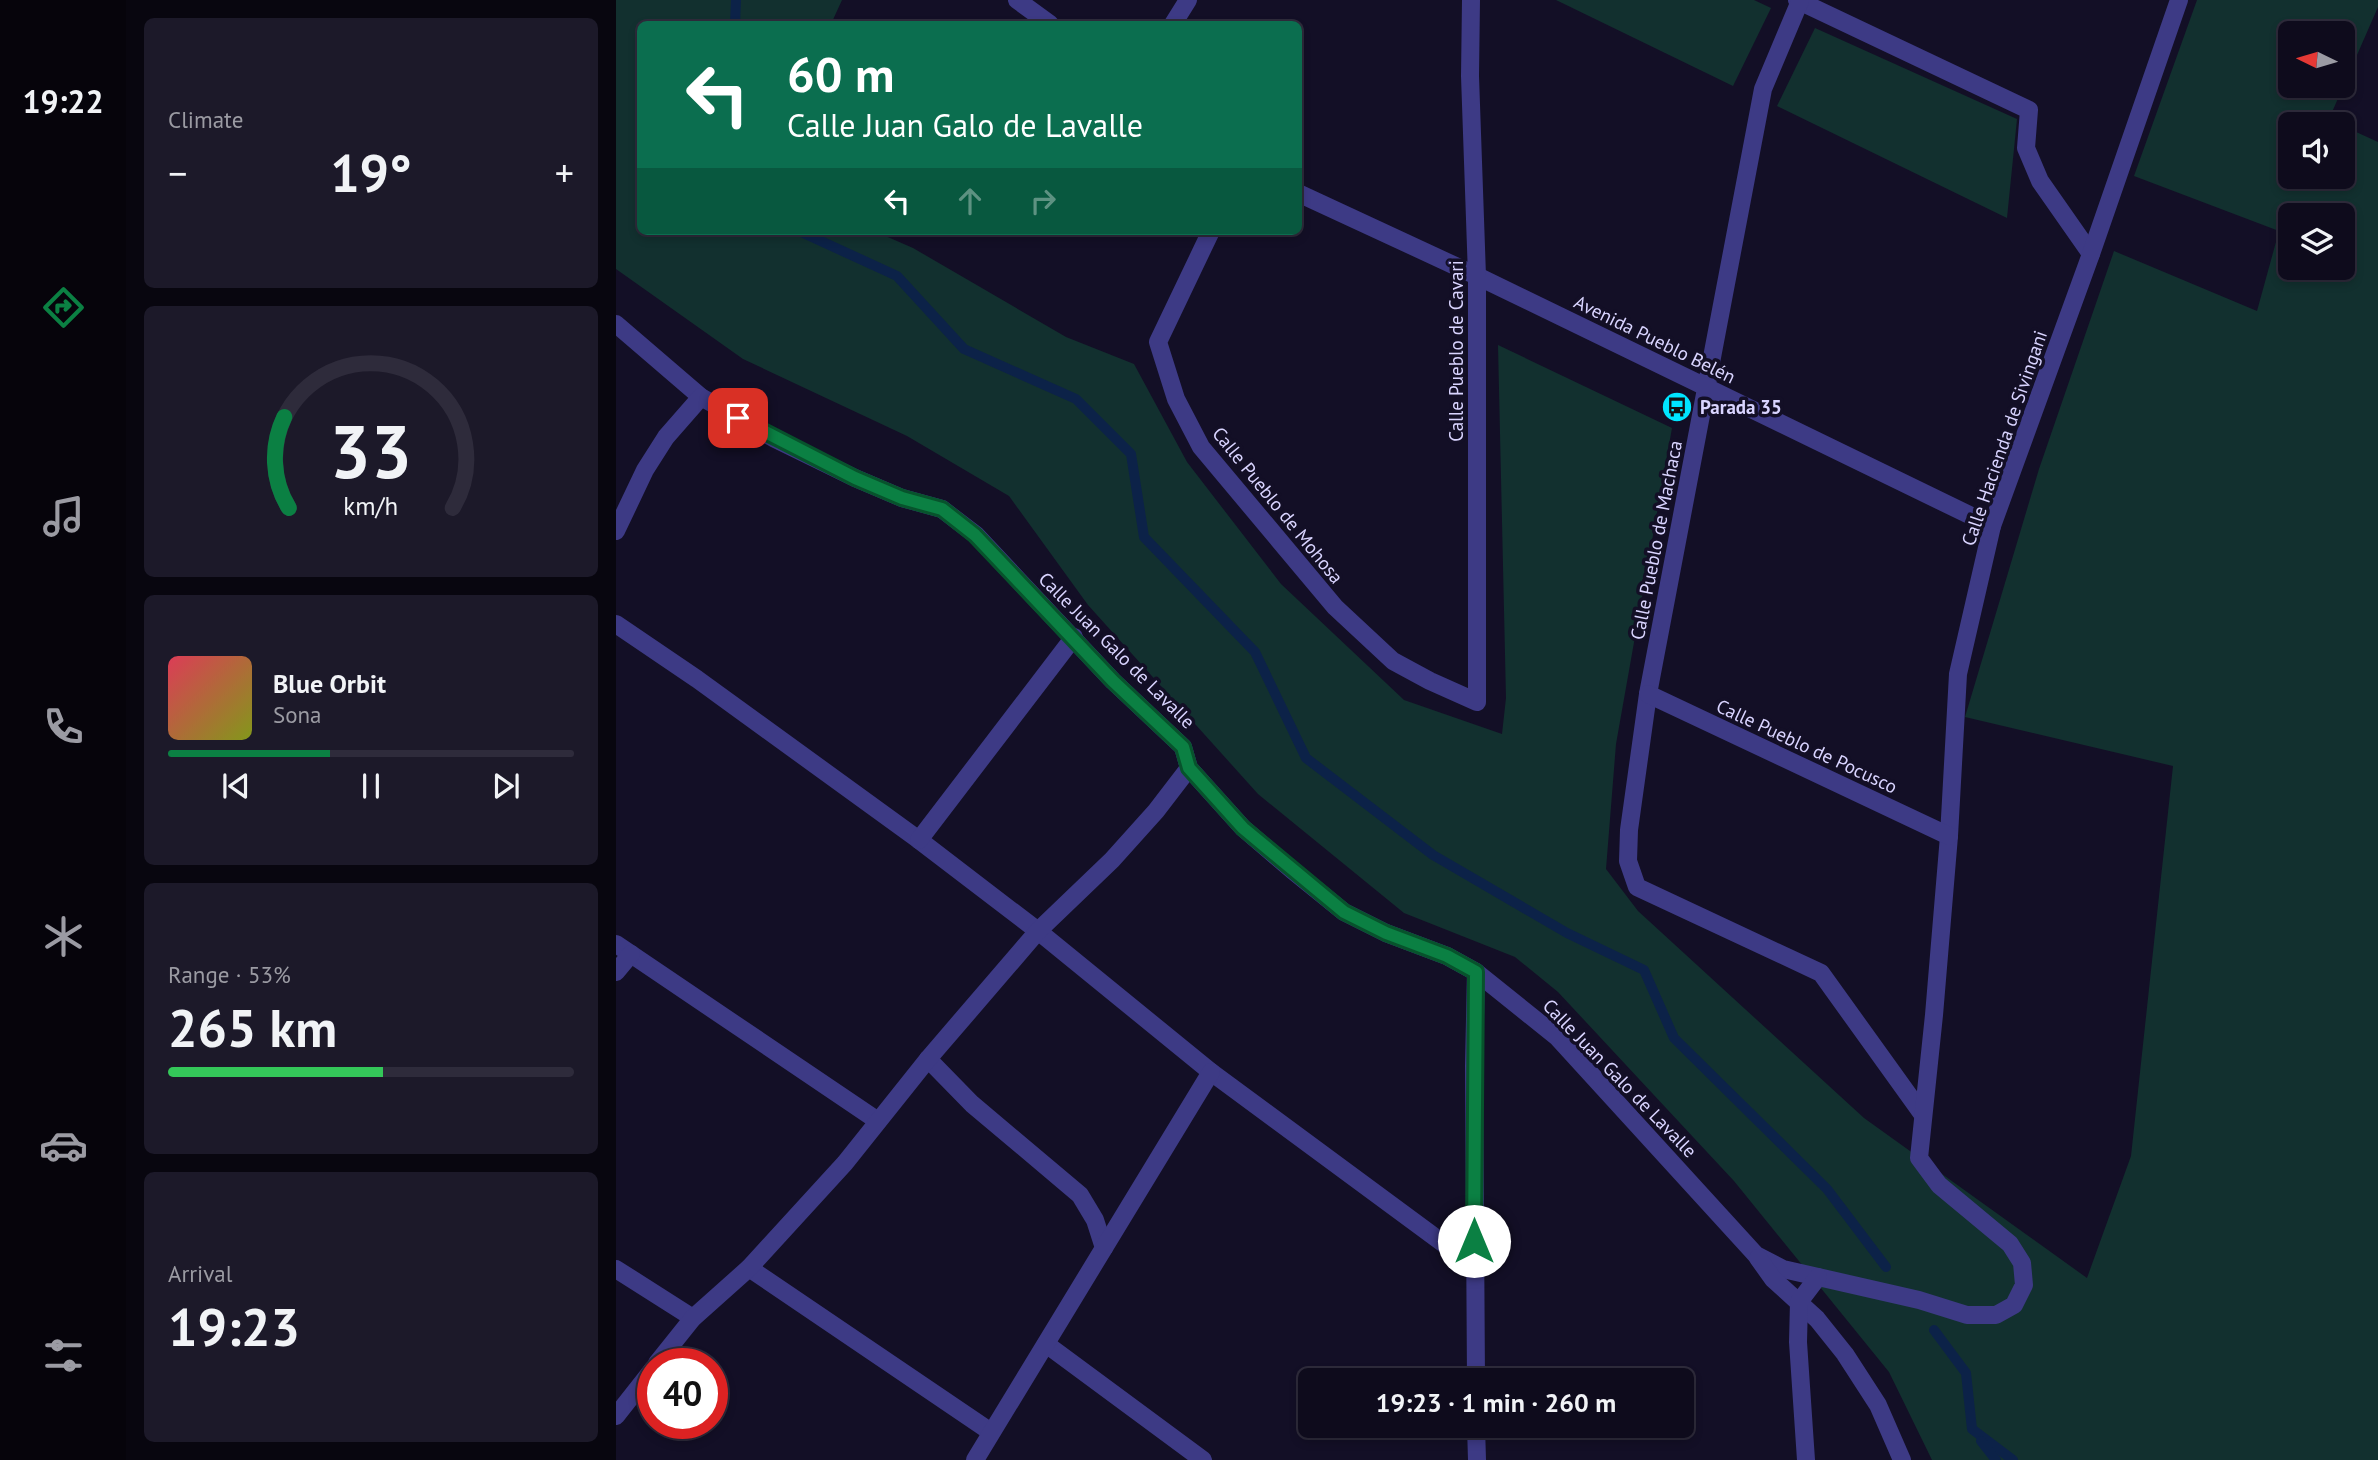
<!DOCTYPE html>
<meta charset="utf-8">
<style>
:root{--surface:#0e0b1c;--page:#1c1929;--text:#f1f3f6;--muted:#9b9ba3;--line:#2e2b3b;--accent:#0b8043}
body{margin:0;font-family:"PT Sans",sans-serif;background:var(--page);color:var(--text);height:100vh;display:flex;flex-direction:column;font-size:26px;white-space:nowrap}
*{box-sizing:border-box;margin:0}
p{font-size:23px;color:var(--muted)}
.icon{flex:none;width:38px;height:38px;fill:none;stroke:currentColor;stroke-width:2;stroke-linecap:round;stroke-linejoin:round}
.map{position:relative;flex:1;overflow:hidden}
.drawer{display:flex;flex-direction:column;gap:18px;padding:18px;background:#08060f;width:490px}
.drawer>*{flex:none}
.banner{position:absolute;left:21px;top:21px;width:665px;height:214px;border-radius:10px;box-shadow:0 4px 10px #0003,0 0 0 2px var(--line);background:#0b6e4f;color:#fff;overflow:hidden}
.needle{width:46px;rotate:275deg}
.buttons{position:absolute;left:1662px;top:21px;display:grid;gap:14px}
.buttons a{display:grid;place-items:center;width:77px;height:77px;border-radius:10px;background:var(--surface);box-shadow:0 4px 10px #0003,0 0 0 2px var(--line);font-size:35px}
.speed{position:absolute;left:21px;top:1348px;display:flex;gap:14px;font-size:35px;font-weight:700;text-align:center}
.speed>*{display:grid;place-content:center;width:91px;height:91px;border-radius:50%;background:var(--surface);box-shadow:0 4px 10px #0003,0 0 0 2px var(--line);line-height:1}
.speed .limit{border:10px solid #d22;background:#fff;color:#111}
.pin{position:absolute;display:grid;place-items:center;width:60px;height:60px;color:#fff;margin:-30px;border-radius:14px;box-shadow:0 4px 10px #0006}
.me{position:absolute;width:77px;margin:-38px;rotate:0deg;stroke-linejoin:round;filter:drop-shadow(0 0 5px #0008)}
.turn{display:flex;align-items:center;gap:24px;height:147px;padding:0 35px;font-size:32px}
.turn .icon{width:91px;height:91px;stroke-width:2.5}
.turn b{display:block;font-size:49px;line-height:60px}
.lanes{display:flex;align-items:center;height:66px;padding:0 35px;background:#0003;justify-content:center;gap:35px;direction:ltr}
.lanes .off{opacity:.35}
.big{font-size:52px;font-weight:700;line-height:1.1}
.drawer .widget{flex:1;display:flex;flex-direction:column;justify-content:center;gap:10px;min-width:0;padding:0 24px;border-radius:10px;background:var(--page)}
.drawer .dial{align-items:center;gap:0}
.dial svg{height:182px;overflow:visible;fill:none;stroke:var(--line);stroke-width:7;stroke-linecap:round;text-anchor:middle}
.dial text{fill:var(--text);stroke:none}
.song{display:flex;align-items:center;gap:21px}
.cover{width:84px;height:84px;border-radius:10px;background:linear-gradient(135deg,hsl(350 70% 55%),hsl(70 70% 35%))}
.played{height:7px;border-radius:4px;background:linear-gradient(90deg,var(--accent) 40%,var(--line) 40%)}
.keys{display:flex;justify-content:space-around;direction:ltr}
.heat{display:flex;justify-content:space-between;align-items:center;font-size:38px;direction:ltr}
.charge{height:10px;border-radius:5px;background:linear-gradient(90deg,#34c759 53%,var(--line) 0)}
.trip{position:absolute;left:682px;top:1368px;width:396px;height:70px;border-radius:10px;background:var(--surface);box-shadow:0 4px 10px #0003,0 0 0 2px var(--line);font-weight:700;line-height:70px;text-align:center}
main{display:flex;flex:1;min-height:0}
.tabs{display:flex;flex-direction:column;width:126px;justify-content:space-around;align-items:center;background:#06040b;color:var(--muted)}
.tabs .icon{width:49px;height:49px}
.tabs .active{color:var(--accent)}
.tabs b{font-size:32px;color:var(--text)}
.map>svg:first-child{display:block}
</style>
<main>
<nav class="tabs">
<b>19:22</b>
<svg class="icon active" aria-label="directions" viewBox="0 0 24 24"><path d="M12 3l9 9-9 9-9-9zM9 14v-3h6M13 9l2 2-2 2"/></svg>
<svg class="icon" aria-label="music" viewBox="0 0 24 24"><path d="M9 18V5l10-2v13"/><circle cx="6" cy="18" r="3"/><circle cx="16" cy="16" r="3"/></svg>
<svg class="icon" aria-label="phone" viewBox="0 0 24 24"><path d="M5 4h4l2 5-3 2q2 4 5 5l2-3 5 2v4C11 20 4 13 5 4z"/></svg>
<svg class="icon" aria-label="climate" viewBox="0 0 24 24"><path d="M12 3v18M4 7l16 10M4 17L20 7"/></svg>
<svg class="icon" aria-label="car" viewBox="0 0 24 24"><path d="M5 17H2v-5l4-1 3-4h7l3 4 3 1v5h-3M9 17h6M6 11h13"/><circle cx="7" cy="17" r="2"/><circle cx="17" cy="17" r="2"/></svg>
<svg class="icon" aria-label="filters" viewBox="0 0 24 24"><path d="M4 7h16M4 17h16"/><circle cx="9" cy="7" r="2"/><circle cx="15" cy="17" r="2"/></svg>
</nav>
<section class="drawer">
<div class="widget"><p>Climate</p>
<div class="heat"><a>−</a><b class="big">19°</b><a>+</a></div>
</div>
<div class="widget dial"><svg viewBox="0 0 100 80">
<path d="M14 69A42 42 0 1 1 86 69"/>
<path d="M14 69A42 42 0 0 1 12 29" stroke="#0b8043"/>
<text x="50" y="56" font-size="32" font-weight="700">33</text>
<text x="50" y="72" font-size="11">km/h</text>
</svg></div>
<div class="widget">
<div class="song"><i class="cover"></i><div><b>Blue Orbit</b><p>Sona</p></div></div>
<div class="played"></div>
<div class="keys"><svg class="icon" aria-label="previous" viewBox="0 0 24 24"><path d="M18 5L8 12l10 7zM5 5v14"/></svg><svg class="icon" aria-label="pause" viewBox="0 0 24 24"><path d="M8 5v14M16 5v14"/></svg><svg class="icon" aria-label="next" viewBox="0 0 24 24"><path d="M6 5l10 7-10 7zM19 5v14"/></svg></div>
</div>
<div class="widget"><p>Range · 53%</p><b class="big">265 km</b><div class="charge"></div></div>
<div class="widget"><p>Arrival</p><b class="big">19:23</b></div>
</section>
<div class="map">
<svg width="1762" height="1460" viewBox="0 0 1762 1460">
<rect width="100%" height="100%" fill="#130f26"/>
<g fill="#12302f" fill-rule="evenodd">
<path d="M0 0H226L215 24H24V231H258L297 248 450 337 518 364 571 462 665 584 788 700 886 734 890 698 882 345 1056 428 1000 744 990 869 1022 911 1248 1118 1471 1278 1515 1156 1557 766 1349 717 1423 469 1498 251 1641 311 1663 231 1518 176 1581 0H1762V7L1713 119 1723 124H1675V177H1727V126L1762 142V1460H1316L1273 1372 1118 1181 942 992 899 957 788 913 642 794 472 605 393 496 291 436 127 359 0 269ZM1675 33H1727V86H1675ZM1675 215H1727V268H1675Z"/>
<polygon points="940,0 1138,0 1155,8 1117,86"/>
<polygon points="1199,28 1401,119 1391,218 1161,106"/>
</g>
<g fill="none" stroke-linecap="round" stroke-linejoin="round">
<g stroke="#0c2248" stroke-width="10">
<polyline points="119,24 120,0"/>
<polyline points="183,231 281,276 348,349 460,399 515,454 528,537 639,652 690,758 817,855 951,933 1028,970 1058,1038 1211,1189 1270,1267"/>
<polyline points="1318,1330 1350,1373 1356,1429 1397,1460"/>
<polyline points="1365,1441 1380,1460"/>
</g>
<g stroke="#3d3a85" stroke-width="18">
<polyline points="401,0 434,24"/>
<polyline points="1181,0 1413,110 1410,148 1424,181 1475,254"/>
<polyline points="1184,1 1147,89 1032,694 1013,830 1012,861 1021,887 1205,973 1307,1115"/>
<polyline points="557,24 572,0"/>
<polyline points="682,193 861,276 1376,526"/>
<polyline points="595,231 542,342 560,399 585,447 719,607 777,661 814,681 861,702 861,276 854,76 855,0"/>
<polyline points="0,324 85,397 159,439 239,478 286,498 326,509 360,535 497,681 567,747 573,768 627,828 676,870 728,912 770,933 831,956 860,972 941,1037 1140,1255 1167,1269 1303,1300 1351,1315 1380,1315 1398,1305 1408,1285 1406,1263 1394,1244 1323,1185 1303,1158 1318,1015 1333,836 1342,674 1376,526 1475,254 1563,0"/>
<polyline points="0,531 29,470 50,437 85,397"/>
<polyline points="0,624 81,679 303,840 422,931 595,1072 858,1266"/>
<polyline points="1032,694 1333,836"/>
<polyline points="303,840 458,637"/>
<polyline points="0,944 262,1121"/>
<polyline points="0,972 15,954"/>
<polyline points="860,972 858,1066 860,1381"/>
<polyline points="312,1059 356,1104 464,1195 479,1220 488,1248"/>
<polyline points="1142,1258 1157,1279 1201,1319 1229,1354 1262,1405 1286,1460"/>
<polyline points="133,1268 375,1432"/>
<polyline points="0,1269 77,1318"/>
<polyline points="430,1344 587,1460"/>
<polyline points="41,1363 77,1318 133,1268 229,1163 312,1059 422,931 496,860 540,811 573,768"/>
<polyline points="0,1416 37,1369"/>
<polyline points="860,1426 861,1460"/>
<polyline points="359,1460 595,1072"/>
<polyline points="1190,1460 1182,1342 1183,1302 1202,1277"/>
</g>
</g>
<g fill="none" stroke-linecap="round" stroke-linejoin="round">
<g stroke="#07532c" stroke-width="18">
<polyline id="route" points="122,418 239,478 286,498 326,509 359,535 497,681 567,747 573,768 627,828 728,912 770,933 831,956 860,972 858,1241"/>
</g>
<use href="#route" stroke="#0b8043" stroke-width="12"/>
</g>
<defs>
<g id="bus-disc" transform="scale(1.575)"><circle r="9.5" fill="#00e5ff" stroke="#130f26"/><path d="M-5-6H5V4H4V6H2V4H-2V6H-4V4H-5ZM-3.5-4V0h7V-4ZM-3.5 1.2v1.5H-2V1.2ZM2 1.2v1.5H3.5V1.2Z" fill="#111"/></g>
</defs>
<g fill-rule="evenodd">
<use href="#bus-disc" x="1061" y="407"/>
</g>
<g text-anchor="middle" dominant-baseline="central" stroke-width="7" stroke-linejoin="round" paint-order="stroke">
<g font-size="19" fill="#d9d4ff" stroke="#130f26">
<text transform="translate(1039 339) rotate(26)">Avenida Pueblo Belén</text>
<text transform="translate(840 351) rotate(-90)">Calle Pueblo de Cavari</text>
<text transform="translate(1388 438) rotate(-71)">Calle Hacienda de Sivingani</text>
<text transform="translate(662 505) rotate(51)">Calle Pueblo de Mohosa</text>
<text transform="translate(1040 540) rotate(-79)">Calle Pueblo de Machaca</text>
<text transform="translate(501 650) rotate(45)">Calle Juan Galo de Lavalle</text>
<text transform="translate(1191 746) rotate(25)">Calle Pueblo de Pocusco</text>
<text transform="translate(1004 1078) rotate(46)">Calle Juan Galo de Lavalle</text>
</g>
<g font-size="19" font-weight="bold" fill="#d9d4ff" stroke="#130f26" text-anchor="start">
<text x="1084" y="407">Parada 35</text>
</g>
</g>
</svg>
<div class="buttons">
<a><svg class="needle" viewBox="-14 -14 28 28"><path d="M0-13l5 13h-10z" fill="#e53935"/><path d="M0 13l5-13h-10z" fill="#9b9ba3"/></svg></a>
<a><svg class="icon" aria-label="sound" viewBox="0 0 24 24"><path d="M4 9h4l5-4v14l-5-4H4zM17 9q2 3 0 6"/></svg></a>
<a><svg class="icon" aria-label="layers" viewBox="0 0 24 24"><path d="M12 4l9 5-9 5-9-5zM3 14l9 5 9-5"/></svg></a>
</div>
<div class="speed"><div class="limit">40</div></div>
<div class="pin" style="left:122px;top:418px;background:#d93025"><svg class="icon" aria-label="arrive" viewBox="0 0 24 24"><path d="M6 21V4h12l-3 4 3 4H6"/></svg></div>
<svg class="me" style="left:858px;top:1241px" viewBox="-20 -20 40 40"><circle r="19" fill="#fff"/><path d="M0-13L10 11 0 6-10 11z" fill="#0b8043"/></svg>
<div class="trip">19:23 · 1 min · 260 m</div>
<div class="banner">
<div class="turn"><svg class="icon" aria-label="left" viewBox="0 0 24 24"><path d="M17 20v-9H6M10 6l-5 5 5 5"/></svg><div><b>60 m</b>Calle Juan Galo de Lavalle</div></div>
<div class="lanes"><svg class="icon" aria-label="left" viewBox="0 0 24 24"><path d="M17 20v-9H6M10 6l-5 5 5 5"/></svg><svg class="icon off" aria-label="ahead" viewBox="0 0 24 24"><path d="M12 20V5M6 11l6-6 6 6"/></svg><svg class="icon off" aria-label="right" viewBox="0 0 24 24"><path d="M7 20v-9h11M14 6l5 5-5 5"/></svg></div>
</div>
</div>
</main>
